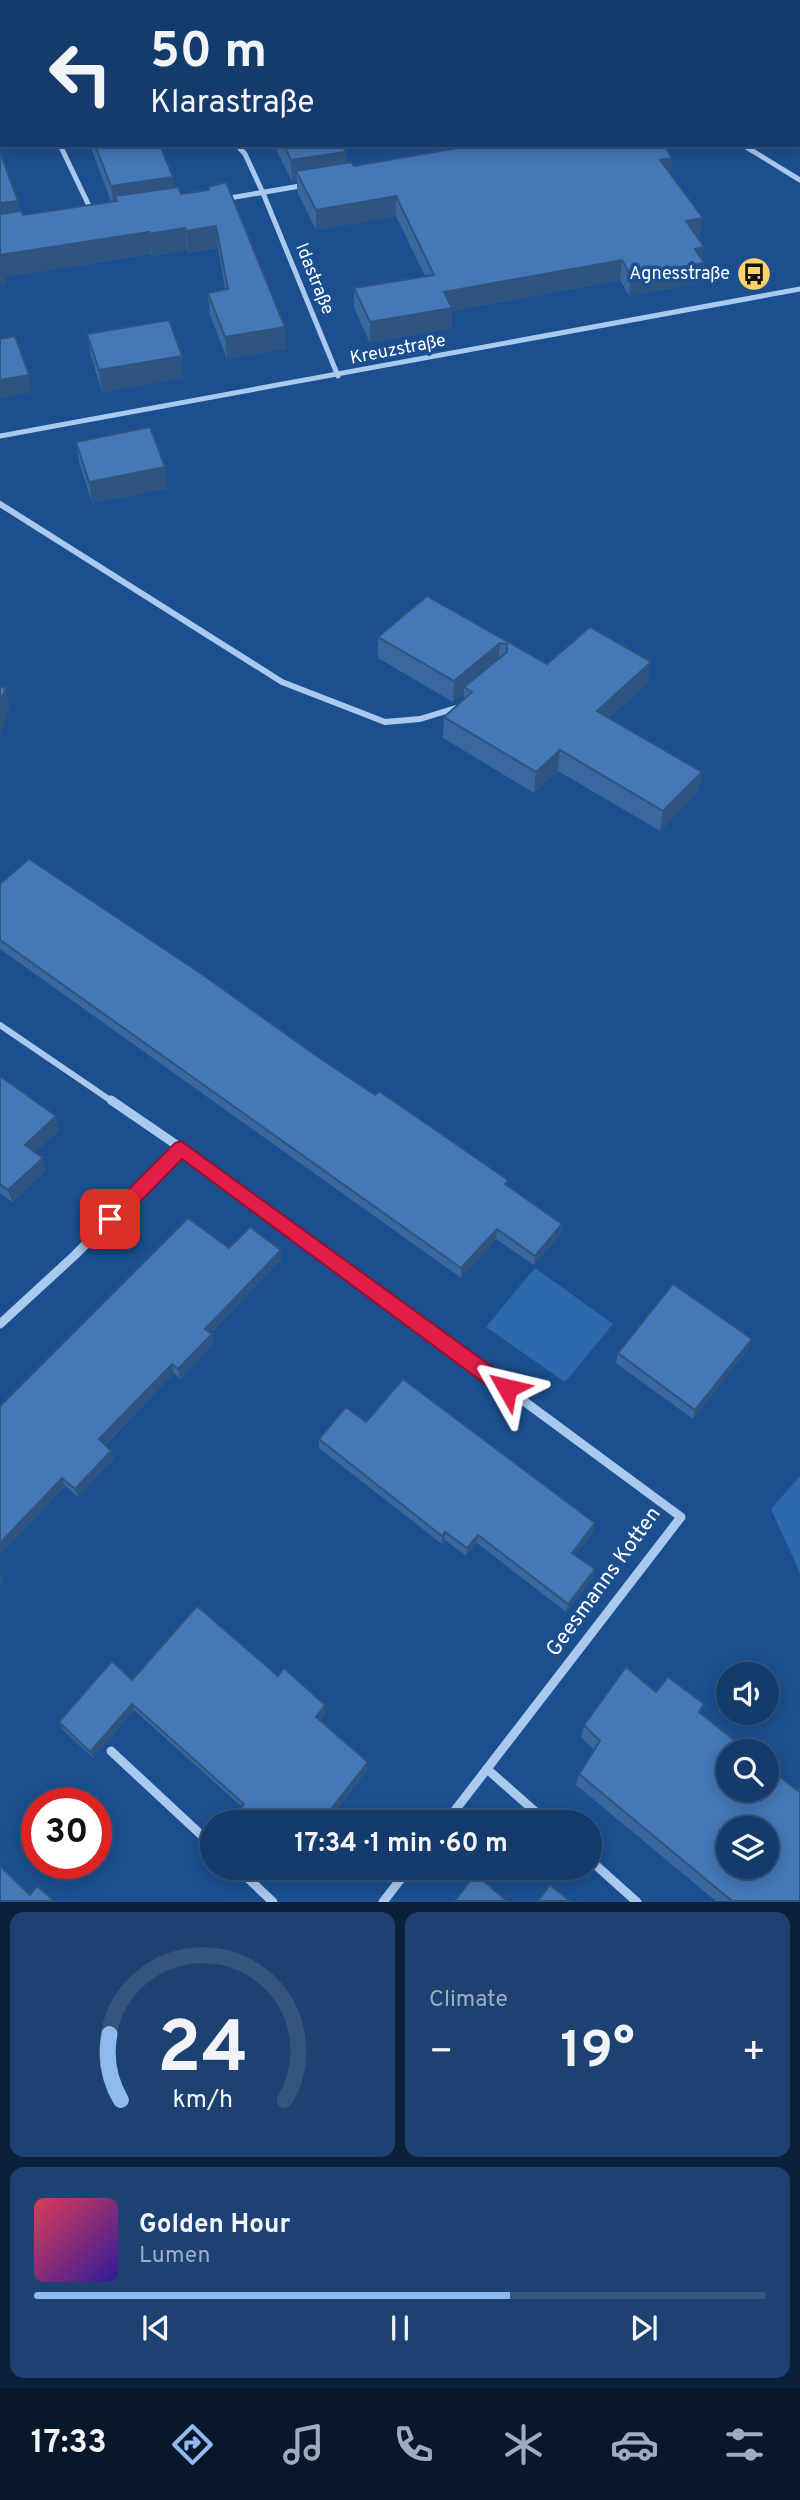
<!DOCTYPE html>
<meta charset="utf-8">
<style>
:root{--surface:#143b6b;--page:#1d4271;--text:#f1f3f6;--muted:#9dadc1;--line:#33557e;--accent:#90b9f0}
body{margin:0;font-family:Overpass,sans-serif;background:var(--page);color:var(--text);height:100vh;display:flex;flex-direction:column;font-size:26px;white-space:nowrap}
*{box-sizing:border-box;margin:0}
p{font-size:23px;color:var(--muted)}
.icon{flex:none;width:38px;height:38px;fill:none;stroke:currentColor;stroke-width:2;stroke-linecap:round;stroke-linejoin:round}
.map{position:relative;height:1902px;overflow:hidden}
.sheet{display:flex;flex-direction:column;gap:10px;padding:10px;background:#0b203b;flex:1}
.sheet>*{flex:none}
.banner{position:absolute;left:0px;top:0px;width:802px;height:147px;box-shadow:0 4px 18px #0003,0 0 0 2px var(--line);background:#143b6b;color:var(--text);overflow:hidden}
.buttons{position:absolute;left:716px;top:1662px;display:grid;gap:14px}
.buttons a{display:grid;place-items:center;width:63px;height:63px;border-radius:50%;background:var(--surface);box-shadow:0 4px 18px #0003,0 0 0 2px var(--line);font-size:35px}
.speed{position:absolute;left:21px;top:1788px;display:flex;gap:14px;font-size:35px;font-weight:700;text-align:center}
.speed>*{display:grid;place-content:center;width:91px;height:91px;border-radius:50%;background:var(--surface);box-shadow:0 4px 18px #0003,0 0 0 2px var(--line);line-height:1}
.speed .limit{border:10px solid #d22;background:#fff;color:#111}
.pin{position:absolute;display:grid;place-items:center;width:60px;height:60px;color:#fff;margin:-30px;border-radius:14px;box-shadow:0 4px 10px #0006}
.me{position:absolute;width:77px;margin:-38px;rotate:307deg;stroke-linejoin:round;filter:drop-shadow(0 0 5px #0008)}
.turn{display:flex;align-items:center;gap:24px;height:147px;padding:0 35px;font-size:32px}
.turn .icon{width:91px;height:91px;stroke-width:2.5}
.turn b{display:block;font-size:49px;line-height:60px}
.big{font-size:52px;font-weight:700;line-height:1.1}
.sheet .card{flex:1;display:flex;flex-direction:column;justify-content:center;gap:10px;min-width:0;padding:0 24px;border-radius:14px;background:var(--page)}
.sheet .dial{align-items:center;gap:0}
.dial svg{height:182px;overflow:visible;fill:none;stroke:var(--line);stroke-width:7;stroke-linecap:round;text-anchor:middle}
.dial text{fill:var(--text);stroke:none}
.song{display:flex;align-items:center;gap:21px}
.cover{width:84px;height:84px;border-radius:10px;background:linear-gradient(135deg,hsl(350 70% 55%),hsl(250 70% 35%))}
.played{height:7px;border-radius:4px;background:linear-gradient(90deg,var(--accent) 65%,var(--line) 65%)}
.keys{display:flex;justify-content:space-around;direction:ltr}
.heat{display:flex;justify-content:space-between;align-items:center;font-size:38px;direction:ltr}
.sheet .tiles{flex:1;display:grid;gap:10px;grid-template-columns:1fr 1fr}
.card:last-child{grid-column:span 2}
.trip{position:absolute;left:200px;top:1810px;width:402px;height:70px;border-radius:35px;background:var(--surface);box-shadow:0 4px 18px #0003,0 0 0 2px var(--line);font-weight:700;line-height:70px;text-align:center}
.tab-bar{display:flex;height:112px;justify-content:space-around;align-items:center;background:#08182b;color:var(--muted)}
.tab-bar .icon{width:49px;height:49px}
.tab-bar .selected{color:var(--accent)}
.tab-bar b{font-size:32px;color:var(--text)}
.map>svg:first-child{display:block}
</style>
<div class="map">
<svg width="800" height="1902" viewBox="0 0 800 1902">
<rect width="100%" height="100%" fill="#1b4f8f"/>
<g fill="#2e69ad">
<polygon points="535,1268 613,1324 565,1382 486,1327"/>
<polygon points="800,1476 800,1573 771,1509"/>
</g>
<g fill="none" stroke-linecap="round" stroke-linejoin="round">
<g stroke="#a9c9ee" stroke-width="5">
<polyline points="559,0 561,2"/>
<polyline points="60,145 92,212"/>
<polyline points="237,145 245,154 263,193 338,376"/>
<polyline points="743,145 800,180"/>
<polyline points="224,199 306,185"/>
<polyline points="0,436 800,289"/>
</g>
<g stroke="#a9c9ee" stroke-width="6">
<polyline points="0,504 282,682 385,722 420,719 456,708"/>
<polyline points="0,1025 113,1102"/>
</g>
<g stroke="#a9c9ee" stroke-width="9">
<polyline points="111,1100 181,1148 681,1517 446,1822"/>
<polyline points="0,1324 75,1255 181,1148"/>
<polyline points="111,1751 212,1845"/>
<polyline points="487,1769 547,1822"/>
<polyline points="590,1860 637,1902"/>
<polyline points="236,1867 273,1902"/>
<polyline points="383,1902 410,1867"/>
</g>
</g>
<g fill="#3a679d">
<polygon points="452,0 533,0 535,2 454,2"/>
<polygon points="613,0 710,0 713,2 616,2"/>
<polygon points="90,145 160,145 173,177 174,187 181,194 209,190 286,349 227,359 210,315 208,293 225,289 218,248 188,253 187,250 152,256 151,254 5,277 6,284 0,285 0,152 20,211 23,215 111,202"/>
<polygon points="274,145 342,145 346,163 354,166 672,158 670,174 700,238 698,239 702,259 704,263 701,283 629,296 620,280 452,311 452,328 370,343 354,308 354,288 425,276 396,216 316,230 297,191 297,180 292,181"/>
<polygon points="87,334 184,378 102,392 91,356"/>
<polygon points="76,442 165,467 167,488 92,503 79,462"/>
<polygon points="427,596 547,664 648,683 609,718 702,772 698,792 660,831 558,771 534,793 443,738 444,717 464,699 464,693 453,702 378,658 378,637"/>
<polygon points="0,884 321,1059 508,1180 507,1185 562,1224 561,1234 534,1265 496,1239 461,1278 0,949"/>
<polygon points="0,1076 59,1130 35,1152 46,1171 12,1202 0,1193"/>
<polygon points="229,1248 282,1259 211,1333 214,1344 180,1379 174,1373 105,1445 111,1451 114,1459 78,1497 65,1486 0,1555"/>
<polygon points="749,1348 693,1419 616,1363 618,1353"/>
<polygon points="366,1422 594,1531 575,1555 595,1569 593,1577 566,1612 477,1543 466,1556 445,1540 442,1544 319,1448 319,1439"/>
<polygon points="278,1676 326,1712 320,1720 368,1762 368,1769 327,1822 252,1822 243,1813 242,1807 134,1710 93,1758 62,1729 59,1722 132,1680"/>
<polygon points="656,1692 704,1704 700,1713 800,1901 716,1901 576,1785 579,1774 594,1750 581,1737 584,1725"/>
</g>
<g fill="#305480">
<polygon points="2,49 2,71 0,72 0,50"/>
<polygon points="346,152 346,172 296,171 297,180 292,181 291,160"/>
<polygon points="672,158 670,178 660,160"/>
<polygon points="173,177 176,199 115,196 116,208 114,208 111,186"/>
<polygon points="396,196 396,216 316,230 316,210"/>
<polygon points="18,201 21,222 0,226 0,203"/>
<polygon points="703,218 700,238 684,241 686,221"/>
<polygon points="216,226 218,248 188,253 186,231"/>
<polygon points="185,228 187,250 152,256 149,234"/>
<polygon points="149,232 151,254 5,277 6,284 0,285 0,255"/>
<polygon points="704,247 702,263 704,263 701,283 629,296 631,276 695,249"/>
<polygon points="622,260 620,280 452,311 452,328 370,343 370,322 444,292"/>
<polygon points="285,327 286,349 227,359 225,337"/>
<polygon points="182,356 184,378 102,392 99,370"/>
<polygon points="29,375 32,392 0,399 0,380"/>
<polygon points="165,467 167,488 92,503 89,482"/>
<polygon points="500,643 498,665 464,687 464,693 453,702 454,681"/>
<polygon points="651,662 648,683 594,732 597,711"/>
<polygon points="6,688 10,709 0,736 0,702"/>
<polygon points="560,750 558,771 534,793 536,772"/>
<polygon points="702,772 698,792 660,831 663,811"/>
<polygon points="56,1116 59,1130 29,1158 25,1145"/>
<polygon points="43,1158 46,1171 12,1202 8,1190"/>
<polygon points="562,1224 561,1234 534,1265 535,1256"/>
<polygon points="497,1229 496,1239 461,1278 461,1268"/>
<polygon points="281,1250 282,1259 206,1338 205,1329"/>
<polygon points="212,1334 214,1344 180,1379 178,1369"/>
<polygon points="752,1339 749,1348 693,1419 695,1410"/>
<polygon points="172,1364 174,1373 101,1448 99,1439"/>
<polygon points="111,1451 114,1459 78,1497 75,1489"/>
<polygon points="62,1478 65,1486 0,1555 0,1543"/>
<polygon points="595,1523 594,1531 571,1561 572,1553"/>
<polygon points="445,1532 445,1540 442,1544 442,1536"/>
<polygon points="478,1535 477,1543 466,1556 467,1548"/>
<polygon points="595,1569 593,1577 566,1612 568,1604"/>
<polygon points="0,1573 4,1581 0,1585"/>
<polygon points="132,1704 134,1710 93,1758 90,1752"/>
<polygon points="325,1705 326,1712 317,1724 316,1717"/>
<polygon points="368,1762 368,1769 327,1822 321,1822"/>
</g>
<g fill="#4478b7" stroke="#305480" stroke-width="2" fill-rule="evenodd">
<polygon points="0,0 117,0 118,2 2,2 2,49 0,50"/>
<polygon points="177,0 350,0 352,2 178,2"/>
<polygon points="474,0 533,0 535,2 476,2"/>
<polygon points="642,0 710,0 713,2 644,2"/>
<polygon points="95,145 160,145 173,177 111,186"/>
<polygon points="284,145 342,145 346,152 291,160"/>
<polygon points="475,145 664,145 672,158 660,160 703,218 686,221 704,247 695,249 704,263 631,276 622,260 444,292 452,308 370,322 354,288 434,275 396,196 316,210 296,171 351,162 354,166"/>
<polygon points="0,152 18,201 0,203"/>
<polygon points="226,182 285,327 225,337 208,293 228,289 216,226 186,231 185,228 149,234 149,232 0,255 0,214 21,211 23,215 117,201 115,196 178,187 181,194 209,190 208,187"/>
<polygon points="169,320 182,356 99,370 87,334"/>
<polygon points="15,336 29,375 0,380 0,339"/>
<polygon points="150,427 165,467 89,482 76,442"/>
<polygon points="427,596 547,664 590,627 651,662 597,711 702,772 663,811 560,750 536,772 444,717 472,692 464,687 507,652 507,644 500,643 454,681 378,637"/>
<polygon points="0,687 6,688 0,702"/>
<polygon points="29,859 203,975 321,1059 375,1095 379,1091 508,1180 505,1184 562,1224 535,1256 497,1229 461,1268 0,940 0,884"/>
<polygon points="0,1076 56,1116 25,1145 43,1158 8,1190 0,1184"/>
<polygon points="188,1218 229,1248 250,1227 281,1250 205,1329 212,1334 178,1369 172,1364 99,1439 111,1451 75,1489 62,1478 0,1543 0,1406"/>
<polygon points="673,1284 752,1339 695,1410 618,1353"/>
<polygon points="403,1379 595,1523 572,1553 595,1569 568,1604 478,1535 467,1548 445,1532 442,1536 319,1439 346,1407 366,1422"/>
<polygon points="197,1606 278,1676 284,1668 325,1705 316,1717 368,1762 321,1822 258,1822 241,1807 244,1804 132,1704 90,1752 59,1722 112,1661 132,1680"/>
<path d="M626 1667 656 1692 668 1677 704 1704 699 1712 749 1752H728V1790H766V1766L798 1791 800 1787V1901H732L579 1774 600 1741 584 1725ZM728 1829H766V1867H728Z"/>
<polygon points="0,1866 30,1895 37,1886 54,1901 0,1901"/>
<polygon points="475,1874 507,1901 455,1901"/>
<polygon points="550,1885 570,1901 538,1901"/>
</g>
<polygon fill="#e11d48" stroke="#92132f" stroke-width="2" points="181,1141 513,1382 516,1388 513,1395 507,1397 500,1395 182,1159 117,1225 110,1227 104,1225 102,1219 104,1214 175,1143"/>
<defs>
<g id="bus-disc" transform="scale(1.75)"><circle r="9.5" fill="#ffd166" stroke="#1b4f8f"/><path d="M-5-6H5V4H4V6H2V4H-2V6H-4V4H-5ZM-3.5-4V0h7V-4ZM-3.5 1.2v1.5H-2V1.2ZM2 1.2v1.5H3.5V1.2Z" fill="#111"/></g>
</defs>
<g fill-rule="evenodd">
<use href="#bus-disc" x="754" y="274"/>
</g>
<g text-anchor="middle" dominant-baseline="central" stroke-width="7" stroke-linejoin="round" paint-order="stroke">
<g font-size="18" fill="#fff" stroke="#1b4f8f" text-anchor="end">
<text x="730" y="274">Agnesstraße</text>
</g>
<g font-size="18" fill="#fff" stroke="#1b4f8f">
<text transform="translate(314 279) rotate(68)">Idastraße</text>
<text transform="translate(398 350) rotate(-11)">Kreuzstraße</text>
</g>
<g font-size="21" fill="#fff" stroke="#1b4f8f">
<text transform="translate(604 1582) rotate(-54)">Geesmanns Kotten</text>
</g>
</g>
</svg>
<div class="buttons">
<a><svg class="icon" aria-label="sound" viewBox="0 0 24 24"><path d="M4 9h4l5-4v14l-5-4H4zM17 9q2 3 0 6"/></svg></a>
<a><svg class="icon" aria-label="search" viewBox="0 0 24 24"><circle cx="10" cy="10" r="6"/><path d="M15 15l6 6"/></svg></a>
<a><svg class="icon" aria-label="layers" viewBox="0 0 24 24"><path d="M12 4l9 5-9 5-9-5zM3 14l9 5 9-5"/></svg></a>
</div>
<div class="speed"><div class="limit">30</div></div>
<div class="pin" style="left:110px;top:1219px;background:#d93025"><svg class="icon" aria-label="arrive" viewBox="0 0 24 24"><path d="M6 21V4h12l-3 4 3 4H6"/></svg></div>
<svg class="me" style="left:507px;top:1388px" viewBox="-20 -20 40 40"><path d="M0-17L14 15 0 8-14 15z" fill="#e11d48" stroke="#fff" stroke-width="4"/></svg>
<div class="trip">17:34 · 1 min · 60 m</div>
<div class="banner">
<div class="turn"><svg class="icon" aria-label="left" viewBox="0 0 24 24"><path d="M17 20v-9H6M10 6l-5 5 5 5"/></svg><div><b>50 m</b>Klarastraße</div></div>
</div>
</div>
<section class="sheet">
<div class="tiles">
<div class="card dial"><svg viewBox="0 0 100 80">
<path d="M14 69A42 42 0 1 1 86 69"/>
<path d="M14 69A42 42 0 0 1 9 40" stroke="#90b9f0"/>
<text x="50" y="56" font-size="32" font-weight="700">24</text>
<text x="50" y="72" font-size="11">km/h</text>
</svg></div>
<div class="card"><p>Climate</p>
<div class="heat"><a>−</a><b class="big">19°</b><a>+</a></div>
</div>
<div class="card">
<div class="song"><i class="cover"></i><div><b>Golden Hour</b><p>Lumen</p></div></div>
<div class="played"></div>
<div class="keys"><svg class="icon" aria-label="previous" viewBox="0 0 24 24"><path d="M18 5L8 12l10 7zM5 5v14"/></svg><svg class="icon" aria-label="pause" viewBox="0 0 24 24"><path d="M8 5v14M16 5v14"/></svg><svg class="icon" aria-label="next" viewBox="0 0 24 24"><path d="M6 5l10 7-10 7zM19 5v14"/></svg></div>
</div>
</div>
</section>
<nav class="tab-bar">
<b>17:33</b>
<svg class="icon selected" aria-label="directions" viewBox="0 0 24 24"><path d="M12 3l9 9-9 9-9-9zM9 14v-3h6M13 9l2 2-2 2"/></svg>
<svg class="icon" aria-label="music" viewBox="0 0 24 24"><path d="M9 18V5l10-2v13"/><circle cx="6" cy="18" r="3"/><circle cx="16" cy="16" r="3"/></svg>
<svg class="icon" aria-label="phone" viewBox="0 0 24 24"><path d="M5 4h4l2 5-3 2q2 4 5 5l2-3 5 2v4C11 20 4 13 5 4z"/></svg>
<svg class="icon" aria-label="climate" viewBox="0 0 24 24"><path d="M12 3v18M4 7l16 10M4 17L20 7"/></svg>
<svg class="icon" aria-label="car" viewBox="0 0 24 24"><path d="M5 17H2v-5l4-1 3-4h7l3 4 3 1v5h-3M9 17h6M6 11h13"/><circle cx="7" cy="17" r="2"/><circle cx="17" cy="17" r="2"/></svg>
<svg class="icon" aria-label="filters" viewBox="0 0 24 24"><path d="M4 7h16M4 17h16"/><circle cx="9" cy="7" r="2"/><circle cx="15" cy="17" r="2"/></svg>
</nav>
